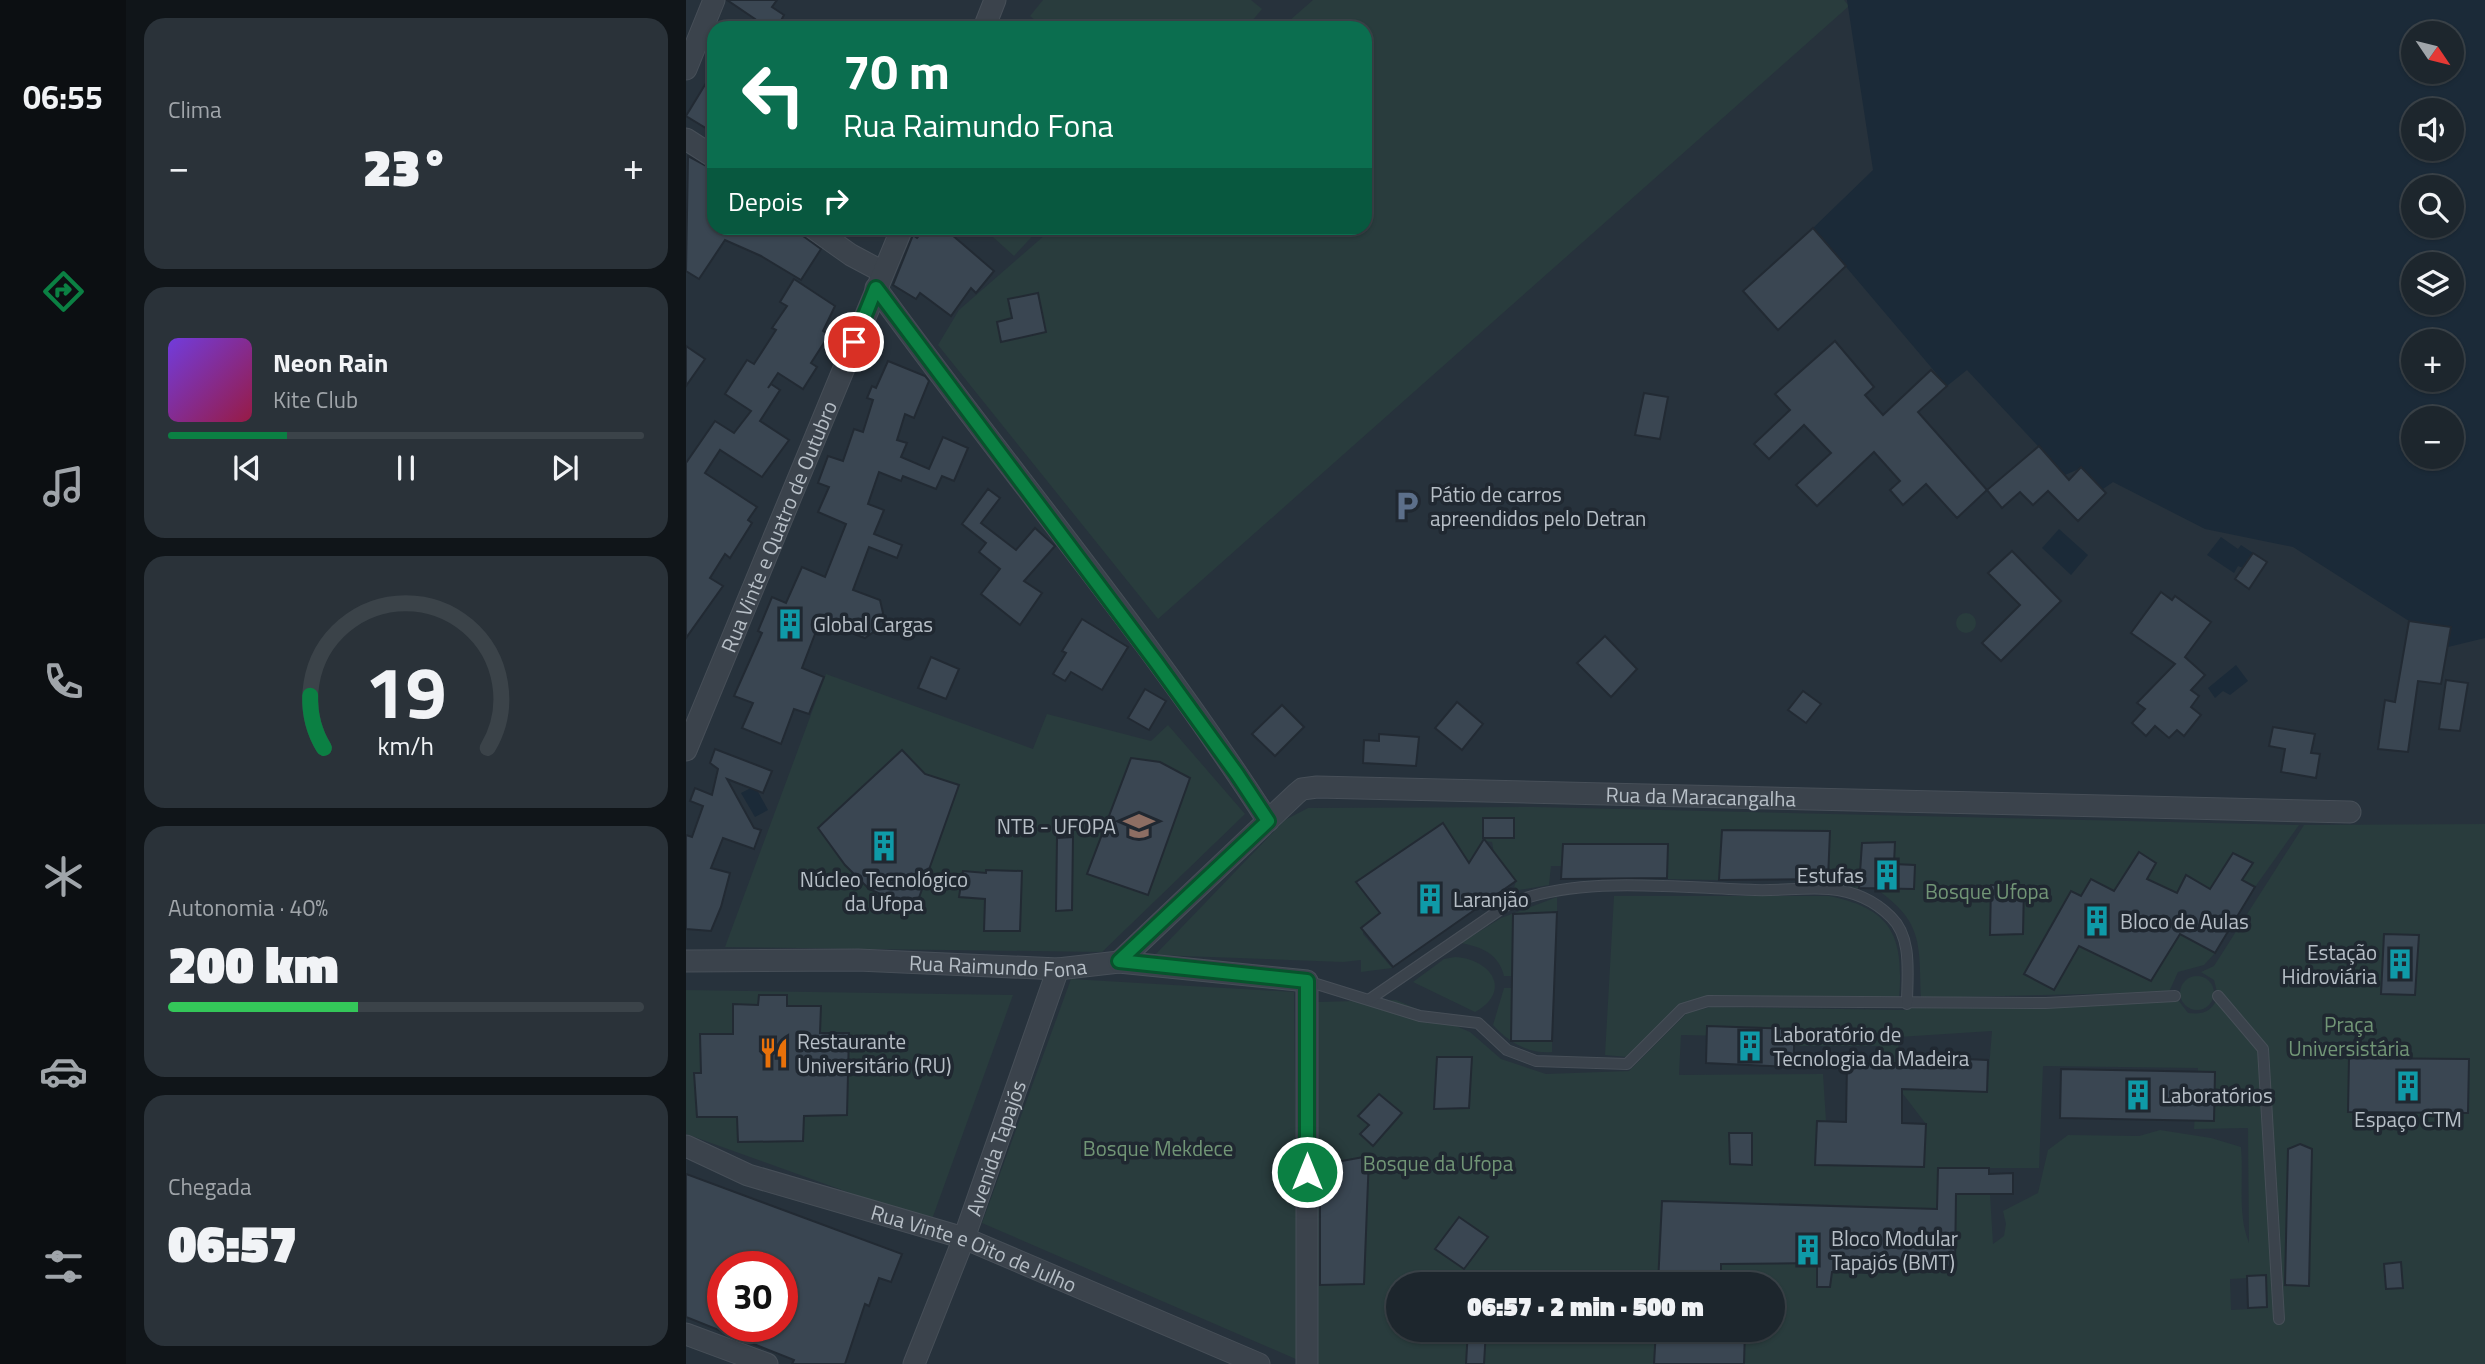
<!DOCTYPE html>
<html lang="pt">
<meta charset="utf-8">
<style>
:root{--surface:#1d262d;--page:#2a3239;--text:#f1f3f6;--muted:#a0a5aa;--line:#3b4349;--accent:#0b8043}
body{margin:0;font-family:"Titillium Web",sans-serif;background:var(--page);color:var(--text);height:100vh;display:flex;flex-direction:column;font-size:26px;white-space:nowrap}
*{box-sizing:border-box;margin:0}
p{font-size:23px;color:var(--muted)}
.icon{flex:none;width:38px;height:38px;fill:none;stroke:currentColor;stroke-width:2;stroke-linecap:round;stroke-linejoin:round}
.map{position:relative;flex:1;overflow:hidden}
.panel{display:flex;flex-direction:column;gap:18px;padding:18px;background:#101519;width:560px}
.panel>*{flex:none}
.hud{position:absolute;left:21px;top:21px;width:665px;height:214px;border-radius:21px;box-shadow:0 2px 5px #0004,0 0 0 2px var(--line);background:#0b6e4f;color:#fff;overflow:hidden}
.needle{width:46px;rotate:125deg}
.fabs{position:absolute;left:1715px;top:21px;display:grid;gap:14px}
.fabs a{display:grid;place-items:center;width:63px;height:63px;border-radius:50%;background:var(--surface);box-shadow:0 2px 5px #0004,0 0 0 2px var(--line);font-size:35px}
.speed{position:absolute;left:21px;top:1251px;display:flex;gap:14px;font-size:35px;font-weight:700;text-align:center}
.speed>*{display:grid;place-content:center;width:91px;height:91px;border-radius:50%;background:var(--surface);box-shadow:0 2px 5px #0004,0 0 0 2px var(--line);line-height:1}
.speed .limit{border:10px solid #d22;background:#fff;color:#111}
.pin{position:absolute;display:grid;place-items:center;width:60px;height:60px;color:#fff;margin:-30px;border:4px solid #fff;border-radius:50%;box-shadow:0 2px 7px #0007}
.me{position:absolute;width:77px;margin:-38px;rotate:0deg;stroke-linejoin:round;filter:drop-shadow(0 0 5px #0008)}
.turn{display:flex;align-items:center;gap:24px;height:147px;padding:0 21px;font-size:32px}
.turn .icon{width:91px;height:91px;stroke-width:2.5}
.turn b{display:block;font-size:49px;line-height:60px}
.then{display:flex;align-items:center;height:66px;padding:0 21px;background:#0003;gap:14px;font-size:26px}
.big{font-size:52px;font-weight:800;line-height:1.1}
.panel .card{flex:1;display:flex;flex-direction:column;justify-content:center;gap:10px;min-width:0;padding:0 24px;border-radius:21px;background:var(--page)}
.panel .dial{align-items:center;gap:0}
.dial svg{height:182px;overflow:visible;fill:none;stroke:var(--line);stroke-width:7;stroke-linecap:round;text-anchor:middle}
.dial text{fill:var(--text);stroke:none}
.song{display:flex;align-items:center;gap:21px}
.cover{width:84px;height:84px;border-radius:10px;background:linear-gradient(135deg,hsl(260 70% 55%),hsl(340 70% 35%))}
.played{height:7px;border-radius:4px;background:linear-gradient(90deg,var(--accent) 25%,var(--line) 25%)}
.keys{display:flex;justify-content:space-around;direction:ltr}
.heat{display:flex;justify-content:space-between;align-items:center;font-size:38px;direction:ltr}
.charge{height:10px;border-radius:5px;background:linear-gradient(90deg,#34c759 40%,var(--line) 0)}
.trip{position:absolute;left:700px;top:1272px;width:399px;height:70px;border-radius:35px;background:var(--surface);box-shadow:0 2px 5px #0004,0 0 0 2px var(--line);font-weight:800;line-height:70px;text-align:center}
main{display:flex;flex:1;min-height:0}
.tab-bar{display:flex;flex-direction:column;width:126px;justify-content:space-around;align-items:center;background:#0c0f12;color:var(--muted)}
.tab-bar .icon{width:49px;height:49px}
.tab-bar .current{color:var(--accent)}
.tab-bar b{font-size:32px;color:var(--text)}
.map>svg:first-child{display:block}
</style>
<main>
<nav class="tab-bar">
<b>06:55</b>
<svg class="icon current" aria-label="directions" viewBox="0 0 24 24"><path d="M12 3l9 9-9 9-9-9zM9 14v-3h6M13 9l2 2-2 2"/></svg>
<svg class="icon" aria-label="music" viewBox="0 0 24 24"><path d="M9 18V5l10-2v13"/><circle cx="6" cy="18" r="3"/><circle cx="16" cy="16" r="3"/></svg>
<svg class="icon" aria-label="phone" viewBox="0 0 24 24"><path d="M5 4h4l2 5-3 2q2 4 5 5l2-3 5 2v4C11 20 4 13 5 4z"/></svg>
<svg class="icon" aria-label="climate" viewBox="0 0 24 24"><path d="M12 3v18M4 7l16 10M4 17L20 7"/></svg>
<svg class="icon" aria-label="car" viewBox="0 0 24 24"><path d="M5 17H2v-5l4-1 3-4h7l3 4 3 1v5h-3M9 17h6M6 11h13"/><circle cx="7" cy="17" r="2"/><circle cx="17" cy="17" r="2"/></svg>
<svg class="icon" aria-label="filters" viewBox="0 0 24 24"><path d="M4 7h16M4 17h16"/><circle cx="9" cy="7" r="2"/><circle cx="15" cy="17" r="2"/></svg>
</nav>
<section class="panel">
<div class="card"><p>Clima</p>
<div class="heat"><a>−</a><b class="big">23°</b><a>+</a></div>
</div>
<div class="card">
<div class="song"><i class="cover"></i><div><b>Neon Rain</b><p>Kite Club</p></div></div>
<div class="played"></div>
<div class="keys"><svg class="icon" aria-label="previous" viewBox="0 0 24 24"><path d="M18 5L8 12l10 7zM5 5v14"/></svg><svg class="icon" aria-label="pause" viewBox="0 0 24 24"><path d="M8 5v14M16 5v14"/></svg><svg class="icon" aria-label="next" viewBox="0 0 24 24"><path d="M6 5l10 7-10 7zM19 5v14"/></svg></div>
</div>
<div class="card dial"><svg viewBox="0 0 100 80">
<path d="M14 69A42 42 0 1 1 86 69"/>
<path d="M14 69A42 42 0 0 1 8 46" stroke="#0b8043"/>
<text x="50" y="56" font-size="32" font-weight="700">19</text>
<text x="50" y="72" font-size="11">km/h</text>
</svg></div>
<div class="card"><p>Autonomia · 40%</p><b class="big">200 km</b><div class="charge"></div></div>
<div class="card"><p>Chegada</p><b class="big">06:57</b></div>
</section>
<div class="map">
<svg width="1799" height="1364" viewBox="0 0 1799 1364">
<rect width="100%" height="100%" fill="#27323c"/>
<g fill="#293c3d" fill-rule="evenodd">
<polygon points="357,0 565,0 576,9 560,28 358,28 344,16"/>
<polygon points="627,0 1158,0 1163,6 472,619 252,345 273,310 367,228 679,228 679,28 595,28"/>
<polygon points="297,228 354,228 328,256"/>
<circle cx="1280" cy="623" r="10"/>
<polygon points="140,674 347,749 361,714 465,741 482,725 559,814 416,952 39,947"/>
<path d="M848 807 1613 825 1569 887 1556 880 1567 863 1547 853 1524 889 1501 875 1491 893 1459 882 1470 863 1453 852 1428 891 1405 879 1395 896 1385 892 1338 974 1368 990 1393 946 1465 981 1494 934 1529 953 1518 965 1492 972 1483 992 1235 998C1233 945 1238 922 1190 889H1228L1229 865 1208 864 1209 842 1176 843 1173 889 1142 879 1144 831 1036 830 1033 880 981 879V844H878L876 866H865L863 885 827 891 830 881 808 853 806 842 799 841 792 849 791 875 757 823 671 882 696 916 677 926V934L706 968 675 972V960L657 962 469 955 599 820 622 808Z"/>
<path d="M1799 824V1364H630V1002L710 1000 784 1032 815 1059 860 1074 943 1071 1001 1013 1025 1007 1220 1010 1221 1004 1489 996 1502 1013C1518 1015 1527 1011 1532 996L1528 980 1515 972 1528 966 1618 825ZM1306 1031 1301 1092 1214 1090 1240 1124 1238 1167 1130 1165 1131 1122 1140 1121 1137 1074 993 1075 995 1035 1093 1037V1046H1194V1073H1211L1213 1037ZM1357 1066 1512 1068 1508 1129 1562 1128 1563 1243C1551 1213 1558 1179 1555 1147L1525 1138 1474 1130 1453 1136 1382 1135 1362 1150 1352 1193 1317 1211 1320 1224 1318 1236 1307 1244 1304 1194 1252 1168H1353ZM1563 1278 1564 1309 1545 1310 1544 1279ZM712 1284H1087V1330H712Z"/>
<path d="M928 896H1143C1207 909 1218 937 1213 999L1022 996 993 1005 941 1057 919 1055Z"/>
<path d="M871 897V912L827 914V976H818C813 954 796 947 775 943L815 918Z"/>
<path d="M769 957C805 959 827 991 789 1012L727 982 758 959Z"/>
<circle cx="1511" cy="993" r="17"/>
<polygon points="385,979 608,992 612,1360 296,1223"/>
<path d="M818 988H827L825 1040 866 1041V1052C843 1054 822 1042 807 1025Z"/>
<polygon points="0,990 327,995 245,1222 0,1134"/>
</g>
<g fill="#1b2a38" fill-rule="evenodd">
<path d="M1161 0H1799V638L1762 647 1765 627 1723 621 1607 547 1519 529 1427 482 1417 489 1395 468 1379 475 1281 370 1261 386 1127 228 1187 170ZM1727 33H1766V72H1727ZM1727 110H1766V149H1727ZM1727 187H1766V226H1727ZM1727 264H1766V303H1727ZM1727 341H1766V380H1727ZM1727 418H1766V457H1727Z"/>
<polygon points="1373,529 1402,555 1385,575 1356,548"/>
<polygon points="1535,537 1552,549 1555,545 1567,553 1557,568 1552,566 1548,573 1521,555"/>
<polygon points="1550,665 1562,681 1544,695 1537,691 1529,698 1522,688"/>
<polygon points="65,788 71,790 82,810 69,817 55,793"/>
</g>
<g fill="#3a4652" stroke="#222a33" stroke-width="2" fill-rule="evenodd">
<polygon points="41,0 91,0 86,7 98,15 91,28 63,28 69,19"/>
<polygon points="28,70 28,133 0,116"/>
<polygon points="2,156 28,170 28,228 106,228 135,249 115,280 75,256 39,240 13,279 0,271"/>
<polygon points="240,228 258,228 308,271 290,293 285,288 265,316 234,293 230,299 207,285 227,235 231,238"/>
<polygon points="1127,228 1160,266 1092,330 1057,291"/>
<polygon points="108,279 149,306 137,331 143,335 125,363 131,367 117,389 92,373 82,388 85,384 94,390 74,421 103,440 76,477 34,450 19,473 71,507 62,520 66,523 44,558 39,554 24,578 37,586 0,638 0,463 29,421 48,433 65,411 39,394 61,360 68,364 90,330 86,328 101,306 94,302"/>
<polygon points="352,293 360,332 315,342 311,322 326,318 322,299"/>
<polygon points="1149,341 1188,387 1179,395 1197,415 1245,370 1261,386 1232,412 1301,490 1271,518 1240,484 1217,505 1204,490 1214,481 1188,452 1131,506 1110,485 1145,453 1118,425 1083,459 1068,444 1104,410 1089,394"/>
<polygon points="0,346 19,359 0,386"/>
<polygon points="202,361 239,376 243,381 228,418 219,414 211,440 221,443 215,457 243,469 257,437 282,448 268,481 256,476 250,489 217,476 215,481 193,472 182,504 198,510 188,534 216,545 211,558 183,547 167,590 194,600 197,613 190,630 179,638 134,621 116,668 138,677 123,714 108,709 95,744 56,728 67,703 48,696 76,633 72,631 86,597 100,603 116,567 139,577 160,524 132,512 143,487 132,483 142,456 157,461 168,429 177,432 187,400 181,398 186,386 190,388"/>
<polygon points="958,393 982,397 974,439 949,435"/>
<polygon points="1353,446 1383,480 1395,467 1420,493 1392,521 1362,491 1347,505 1334,492 1316,508 1301,490"/>
<polygon points="302,489 314,498 295,523 330,550 349,528 369,546 338,581 356,593 334,625 295,594 314,569 293,552 300,543 276,524"/>
<polygon points="1326,551 1375,601 1315,661 1296,643 1334,605 1302,573"/>
<polygon points="1567,553 1581,562 1563,589 1549,579"/>
<polygon points="1475,592 1486,600 1489,596 1525,622 1499,657 1519,675 1505,690 1513,696 1505,707 1515,715 1498,736 1491,730 1483,738 1469,726 1460,736 1446,723 1459,709 1451,703 1489,664 1445,633"/>
<polygon points="396,619 442,647 416,690 385,672 379,681 367,674 380,653 376,651"/>
<polygon points="1723,621 1765,627 1755,684 1732,681 1722,752 1692,749 1699,700 1709,702"/>
<polygon points="919,636 951,669 925,697 891,663"/>
<polygon points="245,657 273,669 260,699 232,688"/>
<polygon points="1760,680 1782,683 1774,731 1753,729"/>
<polygon points="459,689 480,701 463,730 442,718"/>
<polygon points="1117,691 1135,704 1120,723 1102,710"/>
<polygon points="771,702 797,724 776,750 749,728"/>
<polygon points="596,705 618,727 589,756 566,734"/>
<polygon points="1587,727 1629,734 1625,753 1634,754 1630,778 1595,772 1599,749 1583,746"/>
<polygon points="693,734 733,737 730,766 677,763 678,740 693,741"/>
<polygon points="29,749 86,771 77,793 41,779 68,828 75,830 68,849 37,838 25,868 44,873 35,907 25,931 0,929 0,835 6,837 17,806 4,801 9,788 26,795 32,769 24,763"/>
<polygon points="216,750 239,774 273,785 229,909 183,889 159,865 132,828"/>
<polygon points="445,758 474,762 504,778 462,895 401,874"/>
<rect x="797" y="818" width="31" height="20"/>
<polygon points="757,823 783,863 798,839 830,881 707,967 675,928 694,913 670,882"/>
<polygon points="1036,830 1144,831 1142,879 1033,880"/>
<polygon points="387,837 386,910 370,911 371,838"/>
<polygon points="1209,842 1208,864 1229,865 1228,889 1173,888 1176,843"/>
<polygon points="877,844 982,844 981,878 875,879"/>
<polygon points="1453,852 1470,863 1461,879 1491,893 1500,875 1524,889 1547,853 1567,863 1556,880 1569,887 1529,953 1494,934 1465,981 1393,946 1368,990 1338,974 1385,891 1395,896 1405,879 1428,891"/>
<polygon points="300,870 336,871 334,931 298,931 299,899 273,897 277,871 300,873"/>
<polygon points="1305,885 1338,885 1337,934 1304,935"/>
<polygon points="871,912 866,1041 825,1041 827,914"/>
<polygon points="1698,934 1733,935 1729,995 1695,994"/>
<polygon points="73,995 101,995 101,1006 135,1006 134,1033 163,1033 161,1115 118,1116 117,1141 52,1142 51,1117 11,1117 8,1073 15,1073 14,1034 47,1034 47,1004 72,1005"/>
<polygon points="1021,1026 1109,1029 1107,1067 1020,1063"/>
<polygon points="751,1057 786,1057 783,1108 748,1109"/>
<polygon points="1233,1057 1302,1060 1301,1092 1216,1089 1216,1123 1240,1124 1238,1167 1129,1165 1131,1121 1160,1122 1161,1063 1233,1063"/>
<polygon points="1663,1058 1783,1059 1782,1113 1662,1112"/>
<polygon points="1375,1069 1529,1072 1528,1121 1374,1118"/>
<polygon points="693,1094 716,1113 687,1146 674,1134 683,1125 672,1116"/>
<polygon points="1043,1133 1066,1133 1066,1165 1044,1164"/>
<polygon points="1614,1144 1626,1149 1623,1286 1599,1285 1602,1149"/>
<polygon points="683,1156 678,1284 634,1285 634,1165"/>
<polygon points="1252,1168 1303,1168 1303,1174 1327,1173 1327,1194 1270,1194 1269,1267 1185,1266 1184,1273 1146,1272 1144,1287 1131,1287 1131,1263 1035,1264 1035,1284 972,1284 976,1201 1251,1209"/>
<path d="M0 1174 216 1254 205 1282 193 1278 183 1306 179 1304 159 1364H106L108 1360 0 1317ZM60 1256 96 1267V1326H37V1267H56Z"/>
<polygon points="773,1217 802,1237 778,1269 749,1249"/>
<polygon points="1715,1262 1717,1288 1700,1289 1698,1264"/>
<polygon points="1580,1275 1581,1307 1562,1308 1561,1276"/>
<polygon points="782,1330 800,1330 798,1364 780,1364"/>
<polygon points="970,1330 1059,1330 1058,1364 968,1364"/>
</g>
<g fill="none" stroke-linecap="round" stroke-linejoin="round">
<g stroke="#474f58" stroke-width="12">
<g id="service">
<polyline points="621,981 734,1016 792,1023 821,1050 850,1061 941,1064 996,1009 1022,1001 1360,1003 1489,996"/>
<polyline points="1532,996 1577,1049 1593,1319"/>
<path d="M684 999 821 905C891 874 992 888 1069 890 1093 891 1119 887 1143 889 1167 891 1188 900 1205 917 1227 938 1221 976 1221 1004"/>
</g>
</g>
<g stroke="#474f58" stroke-width="23">
<g id="minor">
<polyline points="298,28 309,0"/>
<polyline points="0,69 28,0"/>
<polyline points="0,139 28,157"/>
<polyline points="127,228 165,255 197,272"/>
<path d="M190 288C319 466 463 636 582 821"/>
<path id="s1" d="M0 750 216 228"/>
<path id="s2" d="M0 961 172 960 372 969 433 962 621 981V1364"/>
<path id="s3" d="M433 962 610 794 616 789 631 787 1664 812"/>
<path id="s4" d="M0 1146 62 1175 278 1238 573 1364"/>
<polyline points="0,1334 81,1364"/>
<path id="s5" d="M228 1364 278 1238 372 969"/>
</g>
</g>
<use href="#service" stroke="#3b434c" stroke-width="10"/>
<use href="#minor" stroke="#3b434c" stroke-width="21"/>
</g>
<g fill="none" stroke-linecap="round" stroke-linejoin="round">
<g stroke="#07532c" stroke-width="18">
<polyline id="route" points="168,342 190,288 470,662 551,774 582,821 433,961 621,981 621,1172"/>
</g>
<use href="#route" stroke="#0b8043" stroke-width="12"/>
</g>
<defs>
<g id="parking-bare" transform="scale(2.415)"><path d="M-3.5-5.5H1a3.5 3.5 0 0 1 0 7H-1V5.5H-3.5ZM-1-3.4V-.6H.8a1.4 1.4 0 0 0 0-2.8Z" fill="#5c6f8a" stroke="#202831" stroke-width="2.5" paint-order="stroke"/></g>
<g id="building-bare" transform="scale(2.415)"><path d="M-4-6H4V6H1V3H-1V6H-4ZM-2.5-4.3h1.7v1.8h-1.7ZM.8-4.3h1.7v1.8H.8ZM-2.5-1h1.7V.8h-1.7ZM.8-1h1.7V.8H.8Z" fill="#0f9aa8" stroke="#202831" stroke-width="2.5" paint-order="stroke"/></g>
<g id="university-bare" transform="scale(2.415)"><path d="M0-5L7-2L0 1L-7-2ZM-4 1L0 2.5L4 1V4Q0 6-4 4Z" fill="#8d6e63" stroke="#202831" stroke-width="2.5" paint-order="stroke"/></g>
<g id="restaurant-bare" transform="scale(2.415)"><path d="M-5-6h1v4h1v-4h1v4h1v-4h1v5L-1.5 .5V6h-2V.5L-5-1ZM5-6V6H3V1.5H1.5Q1.5-4 5-6Z" fill="#e8710a" stroke="#202831" stroke-width="2.5" paint-order="stroke"/></g>
</defs>
<g fill-rule="evenodd">
<use href="#parking-bare" x="721" y="506"/>
<use href="#building-bare" x="104" y="624"/>
<use href="#university-bare" x="453" y="826"/>
<use href="#building-bare" x="198" y="846"/>
<use href="#building-bare" x="1201" y="875"/>
<use href="#building-bare" x="744" y="899"/>
<use href="#building-bare" x="1411" y="921"/>
<use href="#building-bare" x="1714" y="964"/>
<use href="#building-bare" x="1064" y="1046"/>
<use href="#restaurant-bare" x="88" y="1053"/>
<use href="#building-bare" x="1722" y="1086"/>
<use href="#building-bare" x="1452" y="1095"/>
<use href="#building-bare" x="1122" y="1250"/>
</g>
<g text-anchor="middle" dominant-baseline="central" stroke-width="7" stroke-linejoin="round" paint-order="stroke">
<g font-size="21" fill="#b7bfc7" stroke="#202831" text-anchor="start">
<text x="744" y="494">Pátio de carros<tspan x="744" dy="24">apreendidos pelo Detran</tspan></text>
<text x="127" y="624">Global Cargas</text>
<text x="430" y="826" text-anchor="end">NTB - UFOPA</text>
<text x="1178" y="875" text-anchor="end">Estufas</text>
<text x="198" y="879" text-anchor="middle">Núcleo Tecnológico<tspan x="198" dy="24">da Ufopa</tspan></text>
<text x="767" y="899">Laranjão</text>
<text x="1434" y="921">Bloco de Aulas</text>
<text x="1691" y="952" text-anchor="end">Estação<tspan x="1691" dy="24">Hidroviária</tspan></text>
<text x="1087" y="1034">Laboratório de<tspan x="1087" dy="24">Tecnologia da Madeira</tspan></text>
<text x="111" y="1041">Restaurante<tspan x="111" dy="24">Universitário (RU)</tspan></text>
<text x="1475" y="1095">Laboratórios</text>
<text x="1722" y="1119" text-anchor="middle">Espaço CTM</text>
<text x="1145" y="1238">Bloco Modular<tspan x="1145" dy="24">Tapajós (BMT)</tspan></text>
</g>
<g font-size="21" fill="#b7bfc7" stroke="#202831">
<text stroke="none"><textPath href="#s1" startOffset="242">Rua Vinte e Quatro de Outubro</textPath></text>
<text stroke="none"><textPath href="#s3" startOffset="651">Rua da Maracangalha</textPath></text>
<text stroke="none"><textPath href="#s2" startOffset="312">Rua Raimundo Fona</textPath></text>
<text stroke="none"><textPath href="#s5" startOffset="231">Avenida Tapajós</textPath></text>
<text stroke="none"><textPath href="#s4" startOffset="306">Rua Vinte e Oito de Julho</textPath></text>
</g>
<g font-size="21" fill="#719576" stroke="#202831">
<text x="1301" y="891">Bosque Ufopa</text>
<text x="1663" y="1024">Praça<tspan x="1663" dy="24">Universistária</tspan></text>
<text x="472" y="1148">Bosque Mekdece</text>
<text x="752" y="1163">Bosque da Ufopa</text>
</g>
</g>
</svg>
<div class="fabs">
<a><svg class="needle" viewBox="-14 -14 28 28"><path d="M0-13l5 13h-10z" fill="#e53935"/><path d="M0 13l5-13h-10z" fill="#a0a5aa"/></svg></a>
<a><svg class="icon" aria-label="sound" viewBox="0 0 24 24"><path d="M4 9h4l5-4v14l-5-4H4zM17 9q2 3 0 6"/></svg></a>
<a><svg class="icon" aria-label="search" viewBox="0 0 24 24"><circle cx="10" cy="10" r="6"/><path d="M15 15l6 6"/></svg></a>
<a><svg class="icon" aria-label="layers" viewBox="0 0 24 24"><path d="M12 4l9 5-9 5-9-5zM3 14l9 5 9-5"/></svg></a>
<a>+</a>
<a>−</a>
</div>
<div class="speed"><div class="limit">30</div></div>
<div class="pin" style="left:168px;top:342px;background:#d93025"><svg class="icon" aria-label="arrive" viewBox="0 0 24 24"><path d="M6 21V4h12l-3 4 3 4H6"/></svg></div>
<svg class="me" style="left:621px;top:1172px" viewBox="-20 -20 40 40"><circle r="17" fill="#0b8043" stroke="#fff" stroke-width="3"/><path d="M0-11L8 9 0 5-8 9z" fill="#fff"/></svg>
<div class="trip">06:57 · 2 min · 500 m</div>
<div class="hud">
<div class="turn"><svg class="icon" aria-label="left" viewBox="0 0 24 24"><path d="M17 20v-9H6M10 6l-5 5 5 5"/></svg><div><b>70 m</b>Rua Raimundo Fona</div></div>
<div class="then">Depois<svg class="icon" aria-label="right" viewBox="0 0 24 24"><path d="M7 20v-9h11M14 6l5 5-5 5"/></svg></div>
</div>
</div>
</main>
